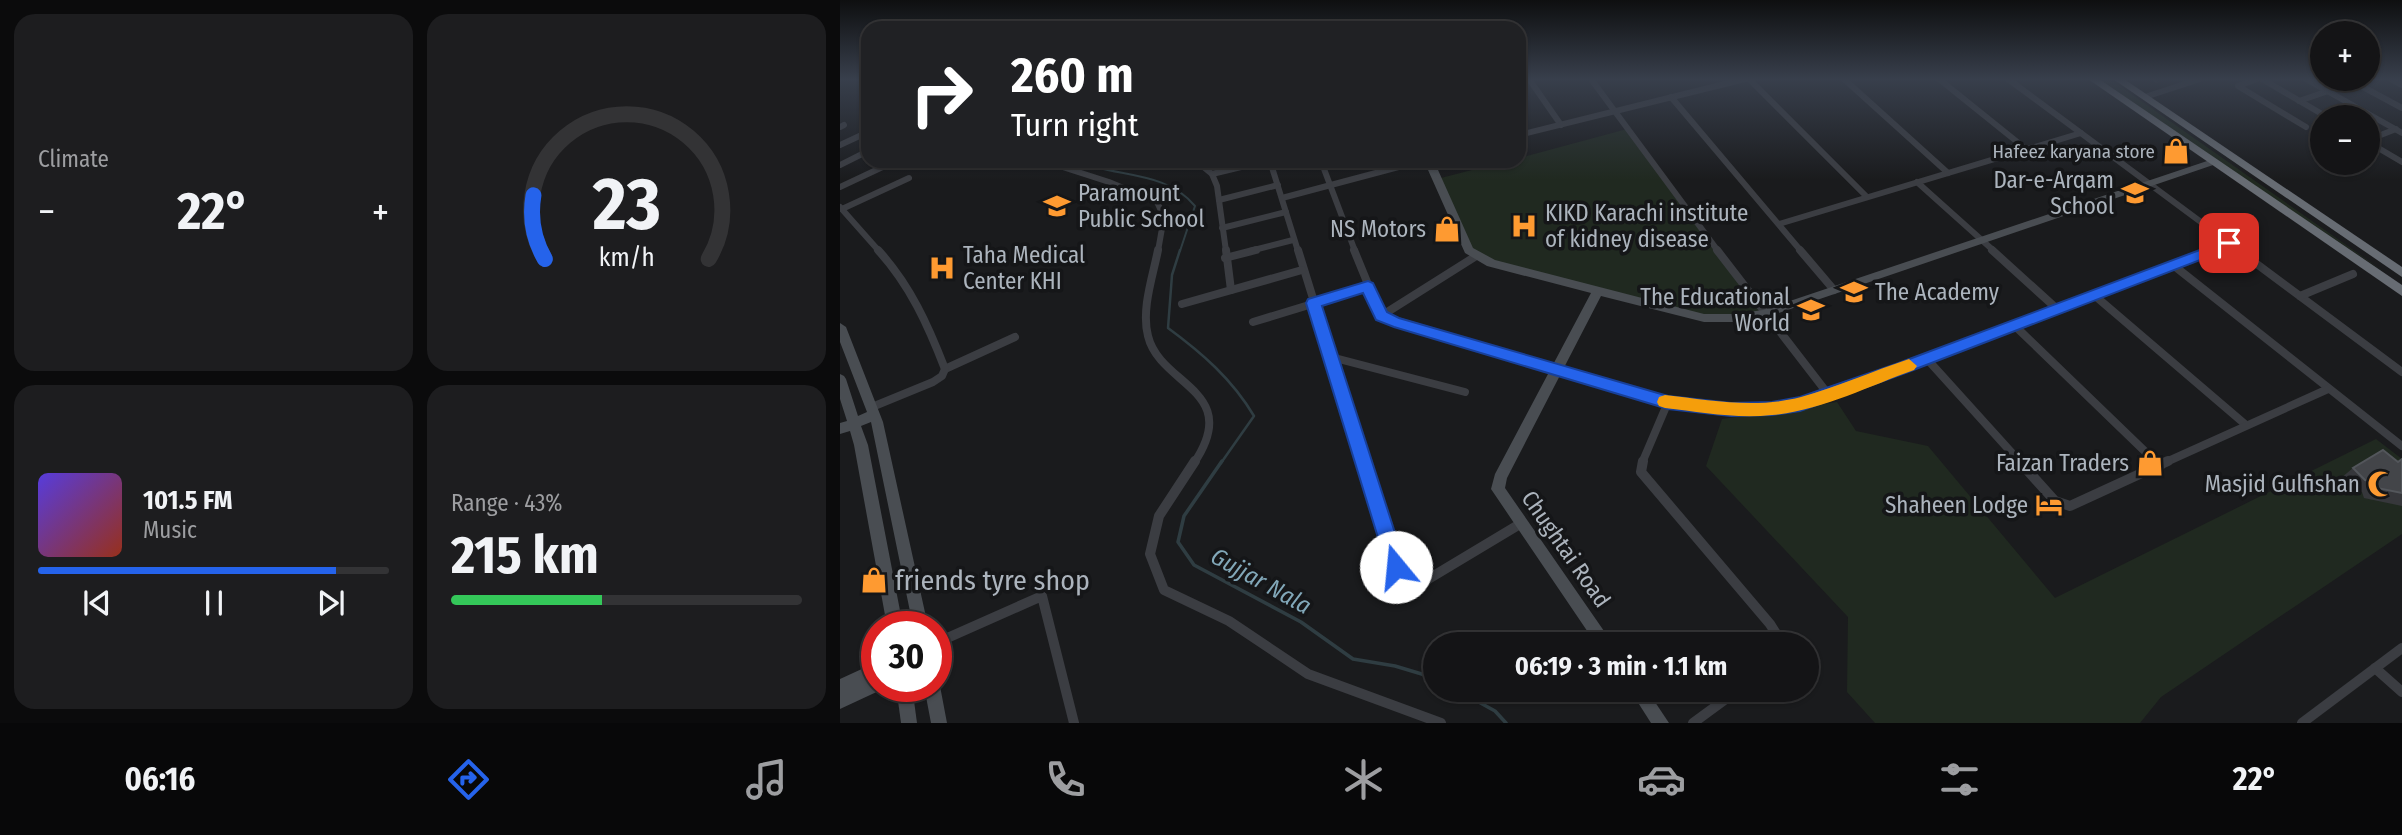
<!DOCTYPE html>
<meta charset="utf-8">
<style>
:root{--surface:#141416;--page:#1d1d1f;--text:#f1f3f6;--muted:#9d9ea1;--line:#333335;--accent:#2563eb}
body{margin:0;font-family:"Fira Sans Condensed",sans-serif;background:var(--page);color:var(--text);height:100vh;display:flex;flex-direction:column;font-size:26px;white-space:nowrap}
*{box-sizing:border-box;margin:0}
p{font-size:23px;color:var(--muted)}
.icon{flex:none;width:38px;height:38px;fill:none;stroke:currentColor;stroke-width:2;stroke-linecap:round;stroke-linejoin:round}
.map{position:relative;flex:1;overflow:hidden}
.drawer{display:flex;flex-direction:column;gap:14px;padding:14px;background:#0b0b0c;width:840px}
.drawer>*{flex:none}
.top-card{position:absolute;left:21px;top:21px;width:665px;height:147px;border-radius:21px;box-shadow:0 2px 5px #0004,0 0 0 2px var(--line);background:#202124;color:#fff;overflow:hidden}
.controls{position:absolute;left:1470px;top:21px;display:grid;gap:14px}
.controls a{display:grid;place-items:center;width:70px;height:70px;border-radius:50%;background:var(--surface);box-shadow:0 2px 5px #0004,0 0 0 2px var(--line);font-size:35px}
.speed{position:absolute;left:21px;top:611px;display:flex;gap:14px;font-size:35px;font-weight:700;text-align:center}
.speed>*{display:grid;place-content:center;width:91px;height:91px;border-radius:50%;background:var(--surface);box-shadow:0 2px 5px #0004,0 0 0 2px var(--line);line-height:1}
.speed .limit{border:10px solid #d22;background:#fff;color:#111}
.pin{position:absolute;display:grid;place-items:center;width:60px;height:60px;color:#fff;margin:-30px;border-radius:14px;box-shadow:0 4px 10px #0006}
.me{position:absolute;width:77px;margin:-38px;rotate:343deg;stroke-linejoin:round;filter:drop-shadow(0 0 5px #0008)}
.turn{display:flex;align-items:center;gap:24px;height:147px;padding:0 35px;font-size:32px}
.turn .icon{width:91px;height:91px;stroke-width:2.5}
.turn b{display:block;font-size:49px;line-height:60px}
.big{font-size:52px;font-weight:700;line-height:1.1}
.drawer .tile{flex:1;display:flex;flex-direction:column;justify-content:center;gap:10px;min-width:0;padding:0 24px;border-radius:21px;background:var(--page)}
.drawer .dial{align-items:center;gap:0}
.dial svg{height:182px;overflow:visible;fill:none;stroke:var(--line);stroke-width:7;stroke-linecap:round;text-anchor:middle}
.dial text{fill:var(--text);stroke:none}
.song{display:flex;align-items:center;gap:21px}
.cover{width:84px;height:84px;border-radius:10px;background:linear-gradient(135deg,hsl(250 70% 55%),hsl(10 70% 35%))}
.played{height:7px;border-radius:4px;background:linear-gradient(90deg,var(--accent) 85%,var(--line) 85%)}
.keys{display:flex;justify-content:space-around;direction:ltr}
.heat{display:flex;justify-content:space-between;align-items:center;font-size:38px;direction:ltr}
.charge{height:10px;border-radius:5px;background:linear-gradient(90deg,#34c759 43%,var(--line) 0)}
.drawer .tiles{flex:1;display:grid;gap:14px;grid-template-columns:repeat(2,1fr)}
.trip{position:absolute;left:583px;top:632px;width:396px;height:70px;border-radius:35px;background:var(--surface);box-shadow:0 2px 5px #0004,0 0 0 2px var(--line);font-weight:700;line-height:70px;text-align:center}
.tabs{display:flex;height:112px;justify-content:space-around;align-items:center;background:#080809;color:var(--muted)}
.tabs .icon{width:49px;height:49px}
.tabs .current{color:var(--accent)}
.tabs b{font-size:32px;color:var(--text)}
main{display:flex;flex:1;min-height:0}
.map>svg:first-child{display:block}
</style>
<main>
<section class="drawer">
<div class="tiles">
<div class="tile"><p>Climate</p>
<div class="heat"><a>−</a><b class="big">22°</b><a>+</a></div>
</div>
<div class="tile dial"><svg viewBox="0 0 100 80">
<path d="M14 69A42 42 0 1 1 86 69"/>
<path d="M14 69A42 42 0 0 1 9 41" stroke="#2563eb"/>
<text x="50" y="56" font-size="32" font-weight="700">23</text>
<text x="50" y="72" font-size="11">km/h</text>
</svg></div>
<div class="tile">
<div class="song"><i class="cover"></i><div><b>101.5 FM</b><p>Music</p></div></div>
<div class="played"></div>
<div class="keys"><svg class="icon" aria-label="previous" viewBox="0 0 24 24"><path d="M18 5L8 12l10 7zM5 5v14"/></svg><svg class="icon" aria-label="pause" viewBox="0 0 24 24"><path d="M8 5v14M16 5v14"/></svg><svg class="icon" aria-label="next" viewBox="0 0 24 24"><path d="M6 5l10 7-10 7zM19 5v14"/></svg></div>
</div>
<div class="tile"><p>Range · 43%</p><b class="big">215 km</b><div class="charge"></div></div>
</div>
</section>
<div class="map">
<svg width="1562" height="723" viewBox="0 0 1562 723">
<rect width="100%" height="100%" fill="#1a1b1d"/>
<g fill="#202920">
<polygon points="1258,79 1270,79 1546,273 1410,183"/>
<polygon points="787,129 924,314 864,318 636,256 597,179 667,161 679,161 679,158"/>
<polygon points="997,402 1016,431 1088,446 1215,598 1536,439 1562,459 1562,534 1321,697 1300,723 1035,723 1007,692 1008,617 866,466 882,419"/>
</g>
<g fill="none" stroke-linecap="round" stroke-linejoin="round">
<path stroke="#2f3d42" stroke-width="2" d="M237 161C277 178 325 170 355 206L340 251"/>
<path stroke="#2f3d42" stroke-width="2.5" d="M340 250 332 275 328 328C362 353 392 379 414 416L381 463"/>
<g stroke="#2f3d42" stroke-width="3.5">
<polyline points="382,461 344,516 338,542 354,565 461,622 513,659 555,666 595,678"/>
<polyline points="617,690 655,711 666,723"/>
</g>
<g stroke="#3b3d42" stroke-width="6">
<polyline points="689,79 721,125"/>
<polyline points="751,79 878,251"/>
<polyline points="909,79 1027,197"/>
<polyline points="1004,79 1108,173"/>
<polyline points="1099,79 1186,149"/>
<polyline points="1168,79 1400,251"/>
<polyline points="1417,79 1398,86 1466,127"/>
<polyline points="1422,79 1487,117"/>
<polyline points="1466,79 1562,133"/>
<polyline points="1551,79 1562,85"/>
<polyline points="1512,81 1562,108"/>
<polyline points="831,97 961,251"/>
<polyline points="1305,97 1360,79"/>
<polyline points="1459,101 1523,79"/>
<polyline points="0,127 4,125"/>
<polyline points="679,135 905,79"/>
<polyline points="1528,140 1556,129"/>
<polyline points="1528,142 1562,162"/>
<polyline points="0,145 28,132"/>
<polyline points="204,161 269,182 317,202 324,217 318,251"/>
<polyline points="356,161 372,174 377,186 386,251"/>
<polyline points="430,161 458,251"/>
<polyline points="481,161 515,251"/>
<polyline points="0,165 28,151"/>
<polyline points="372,174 426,161"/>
<polyline points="1077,182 1154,251"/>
<polyline points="0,187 49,164"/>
<polyline points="442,198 581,161"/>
<polyline points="379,200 438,185"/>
<polyline points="0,207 39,251"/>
<polyline points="2,209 69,178"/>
<polyline points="939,224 1241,133"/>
<polyline points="382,228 446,212"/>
<polyline points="410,251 453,240"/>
<polyline points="1367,251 1389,243"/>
</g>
<g stroke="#3b3d42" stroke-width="8">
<path d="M318 250C313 276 301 309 308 336 320 386 403 390 354 463"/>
<polyline points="386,250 391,290"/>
<polyline points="458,250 524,463"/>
<polyline points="514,250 541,316 828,402 891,409 932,409 960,404 1087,359 1371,250"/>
<polyline points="877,250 988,394"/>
<polyline points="960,250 994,290"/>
<polyline points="1152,250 1216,308"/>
<polyline points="1398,250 1562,372"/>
<polyline points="385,258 416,250"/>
<polyline points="1333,265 1562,446"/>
<polyline points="1254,295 1406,425"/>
<polyline points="1460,296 1513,274"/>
<polyline points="342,304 462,270"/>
<polyline points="541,316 636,256"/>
<polyline points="413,322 528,287"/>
<polyline points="1174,325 1317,463"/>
<polyline points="491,357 625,392"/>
<polyline points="1087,359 1181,463"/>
<polyline points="105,369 175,337"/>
<path d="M32 407 93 382 102 376 105 369C88 325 70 285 38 250"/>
<polyline points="802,463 828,402"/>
<polyline points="1324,463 1488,389"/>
</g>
<g stroke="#3b3d42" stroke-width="10">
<polyline points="355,461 319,516 310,554 324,590 389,621 468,674 601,723"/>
<polyline points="524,461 565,593 680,524"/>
<polyline points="803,461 801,472 930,624 937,635 937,644"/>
<polyline points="1179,461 1215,501 1230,506 1328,461"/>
<polyline points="1315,461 1320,466"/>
<polyline points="96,643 202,596 234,723"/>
<polyline points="1535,668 1562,692"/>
<polyline points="853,723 898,690"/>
<polyline points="1462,723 1562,648"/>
</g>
<g fill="#494d52" fill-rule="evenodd">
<polygon points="1373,159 1378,162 1376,164 924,318 895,322 864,322 761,296 667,478 665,488 773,644 756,644 651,489 655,474 751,293 647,266 625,253 584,161 594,161 633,248 655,260 864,314 895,314 923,310"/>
<polygon points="0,323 6,327 43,422 88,626 73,626 31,422 21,426 28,445 63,626 47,626 14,445 10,431 0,434 0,423 7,421 0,399 0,374 4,376 6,379 18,416 27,412 0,342"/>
<polygon points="37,662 37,686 44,686 43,689 0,709 0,679"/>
<polygon points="96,680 100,686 107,723 91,723 84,686 96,686"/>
<polygon points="56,686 72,686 77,723 61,723"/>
<polygon points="790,690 807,690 829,723 811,723"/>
</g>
<g fill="#676c73" fill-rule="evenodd">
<polygon points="1248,79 1259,79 1562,285 1562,296"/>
<polygon points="1273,79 1284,79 1562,267 1562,277"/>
</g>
</g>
<g fill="#36373b">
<polygon points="1310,79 1329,79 1316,83"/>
<polygon points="1562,459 1562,506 1524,498 1522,492 1513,490 1501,478 1513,468 1558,462"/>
</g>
<polygon fill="#252629" points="1318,79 1329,79 1316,83"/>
<polygon fill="#434549" stroke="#53565b" stroke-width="2" points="1543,450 1558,462 1562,459 1562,493 1537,488 1535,482 1525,480 1513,468"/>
<linearGradient id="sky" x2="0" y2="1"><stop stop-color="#0e0f10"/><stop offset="0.44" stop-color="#383f4c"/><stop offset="1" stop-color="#383f4c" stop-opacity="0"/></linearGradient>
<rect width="1562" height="180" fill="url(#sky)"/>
<polygon fill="#2563eb" stroke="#184099" stroke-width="2" points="1389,239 1394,240 1394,247 1068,372 960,411 932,415 891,416 828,409 554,327 536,320 523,293 482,306 566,567 563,573 556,576 550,573 547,567 466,303 468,299 528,281 533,283 547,312 559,318 828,396 891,403 932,402 960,397 1056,364"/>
<path fill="#f59e0b" d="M1069 359 1077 366 1074 370C1029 386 980 411 932 415 896 419 860 412 825 408L819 406 817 402 819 397 825 395C869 400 916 409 961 397 997 387 1033 371 1069 359Z"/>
<defs>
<g id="shop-bare" transform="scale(2.1)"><path d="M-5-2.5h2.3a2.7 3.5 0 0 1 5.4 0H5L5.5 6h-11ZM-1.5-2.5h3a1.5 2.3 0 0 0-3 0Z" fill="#fe9a31" stroke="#151618" stroke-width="2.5" paint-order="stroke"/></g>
<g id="school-bare" transform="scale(2.1)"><path d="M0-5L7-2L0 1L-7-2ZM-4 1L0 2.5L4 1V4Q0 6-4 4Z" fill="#fe9a31" stroke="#151618" stroke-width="2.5" paint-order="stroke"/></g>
<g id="hospital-bare" transform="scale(2.1)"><path d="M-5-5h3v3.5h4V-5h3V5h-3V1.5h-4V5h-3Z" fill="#fe9a31" stroke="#151618" stroke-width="2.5" paint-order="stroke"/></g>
<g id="mosque-bare" transform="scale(2.1)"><path d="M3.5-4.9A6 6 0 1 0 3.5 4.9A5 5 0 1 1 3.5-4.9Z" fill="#fe9a31" stroke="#151618" stroke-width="2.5" paint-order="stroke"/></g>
<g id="hotel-bare" transform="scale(2.1)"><path d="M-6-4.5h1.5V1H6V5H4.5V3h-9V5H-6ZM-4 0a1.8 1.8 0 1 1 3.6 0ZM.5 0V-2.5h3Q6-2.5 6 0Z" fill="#fe9a31" stroke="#151618" stroke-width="2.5" paint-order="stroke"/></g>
</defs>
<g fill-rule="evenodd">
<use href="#shop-bare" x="1336" y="151"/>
<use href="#school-bare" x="1295" y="193"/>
<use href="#school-bare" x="217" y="206"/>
<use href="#hospital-bare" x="684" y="226"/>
<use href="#shop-bare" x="607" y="229"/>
<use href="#hospital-bare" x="102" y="268"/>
<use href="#school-bare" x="1014" y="292"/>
<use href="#school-bare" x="971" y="310"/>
<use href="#shop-bare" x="1310" y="463"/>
<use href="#mosque-bare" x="1541" y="484"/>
<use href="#hotel-bare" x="1209" y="505"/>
<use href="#shop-bare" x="34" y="580"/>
</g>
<g text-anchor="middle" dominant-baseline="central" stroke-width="7" stroke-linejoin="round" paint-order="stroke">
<g font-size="19" fill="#acb4bd" stroke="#151618" text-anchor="end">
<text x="1315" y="151">Hafeez karyana store</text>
</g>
<g font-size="23" fill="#acb4bd" stroke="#151618" text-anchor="end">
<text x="1274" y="180">Dar-e-Arqam<tspan x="1274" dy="26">School</tspan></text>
<text x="238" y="193" text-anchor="start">Paramount<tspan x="238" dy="26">Public School</tspan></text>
<text x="705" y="213" text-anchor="start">KIKD Karachi institute<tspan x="705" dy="26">of kidney disease</tspan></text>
<text x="586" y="229">NS Motors</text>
<text x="123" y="255" text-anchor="start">Taha Medical<tspan x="123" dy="26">Center KHI</tspan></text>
<text x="1035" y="292" text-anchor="start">The Academy</text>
<text x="950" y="297">The Educational<tspan x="950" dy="26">World</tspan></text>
<text x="1289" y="463">Faizan Traders</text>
<text x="1520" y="484">Masjid Gulfishan</text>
<text x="1188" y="505">Shaheen Lodge</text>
</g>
<g font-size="23" fill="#acb4bd" stroke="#151618">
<text transform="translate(726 549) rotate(55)">Chughtai Road</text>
</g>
<g font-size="24" font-style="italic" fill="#82a8b9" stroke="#151618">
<text transform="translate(421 581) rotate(29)">Gujjar Nala</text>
</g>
<g font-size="28" fill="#acb4bd" stroke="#151618" text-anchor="start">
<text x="55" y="580">friends tyre shop</text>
</g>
</g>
</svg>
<div class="controls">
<a>+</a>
<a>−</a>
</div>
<div class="speed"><div class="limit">30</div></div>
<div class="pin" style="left:1389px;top:243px;background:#d93025"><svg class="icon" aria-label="arrive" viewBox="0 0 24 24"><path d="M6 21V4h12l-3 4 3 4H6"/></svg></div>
<svg class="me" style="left:556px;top:567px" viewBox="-20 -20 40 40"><circle r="19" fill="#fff"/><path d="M0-13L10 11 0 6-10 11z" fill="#2563eb"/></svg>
<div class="trip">06:19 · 3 min · 1.1 km</div>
<div class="top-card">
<div class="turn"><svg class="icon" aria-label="right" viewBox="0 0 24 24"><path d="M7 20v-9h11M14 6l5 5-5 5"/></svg><div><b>260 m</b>Turn right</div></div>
</div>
</div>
</main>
<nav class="tabs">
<b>06:16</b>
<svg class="icon current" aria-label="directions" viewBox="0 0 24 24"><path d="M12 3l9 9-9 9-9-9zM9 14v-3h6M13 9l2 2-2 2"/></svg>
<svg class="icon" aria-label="music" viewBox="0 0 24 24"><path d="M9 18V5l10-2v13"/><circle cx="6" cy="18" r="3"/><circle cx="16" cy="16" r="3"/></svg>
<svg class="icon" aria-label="phone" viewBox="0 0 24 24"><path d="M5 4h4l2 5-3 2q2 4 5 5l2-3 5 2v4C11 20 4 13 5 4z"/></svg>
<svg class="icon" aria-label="climate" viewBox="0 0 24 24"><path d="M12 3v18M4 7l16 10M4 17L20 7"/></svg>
<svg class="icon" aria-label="car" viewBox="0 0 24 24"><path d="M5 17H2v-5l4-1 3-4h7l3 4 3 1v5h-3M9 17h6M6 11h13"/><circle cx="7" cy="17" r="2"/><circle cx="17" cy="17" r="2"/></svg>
<svg class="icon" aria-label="filters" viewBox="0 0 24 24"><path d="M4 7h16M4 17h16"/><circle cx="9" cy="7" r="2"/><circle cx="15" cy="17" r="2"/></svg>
<b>22°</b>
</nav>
